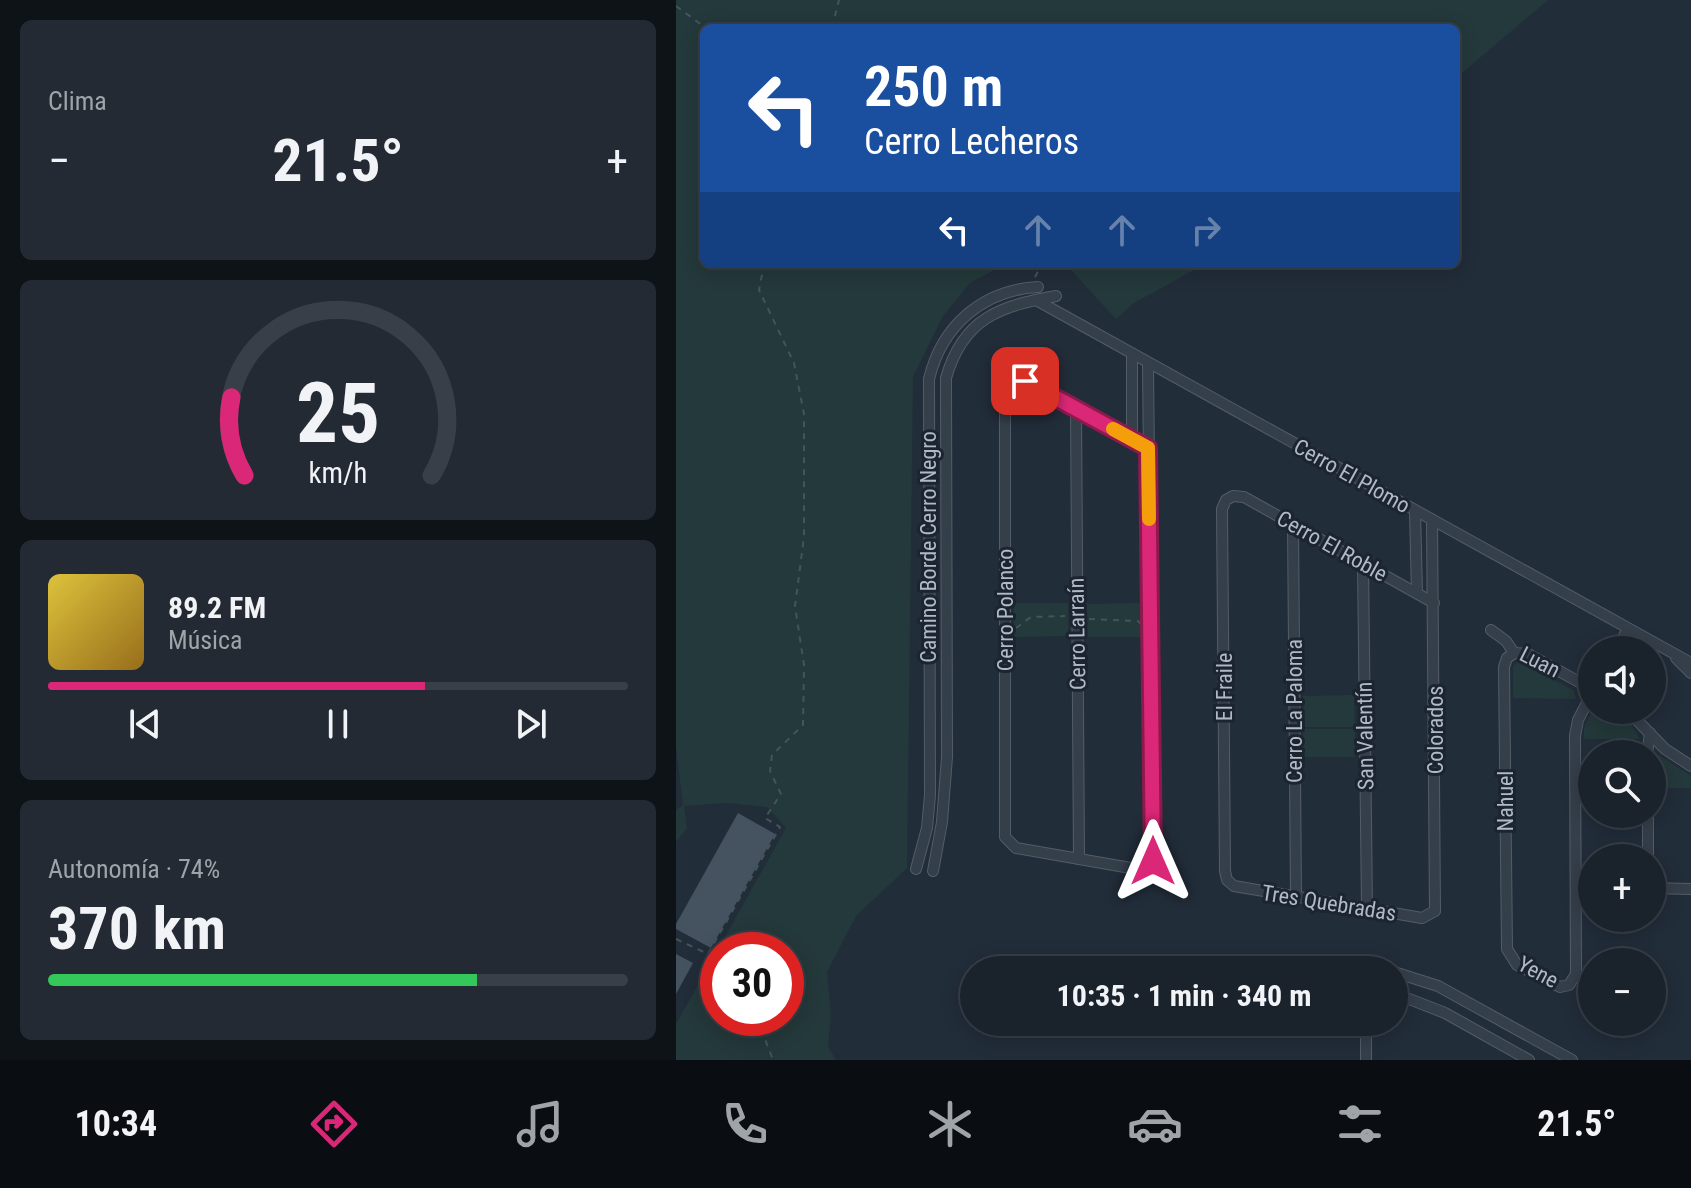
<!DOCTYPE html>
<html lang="es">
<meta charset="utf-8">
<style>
:root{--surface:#1a222c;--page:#232a34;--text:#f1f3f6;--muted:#9fa4a9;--line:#383f48;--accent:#db2777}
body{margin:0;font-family:"Roboto Condensed",sans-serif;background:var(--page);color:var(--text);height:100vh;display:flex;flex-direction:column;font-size:30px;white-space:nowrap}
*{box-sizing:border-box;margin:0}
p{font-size:26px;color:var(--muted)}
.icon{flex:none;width:44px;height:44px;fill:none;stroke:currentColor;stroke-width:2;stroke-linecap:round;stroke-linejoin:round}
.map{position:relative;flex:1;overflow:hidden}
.details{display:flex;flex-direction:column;gap:20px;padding:20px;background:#0e1318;width:676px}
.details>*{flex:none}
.banner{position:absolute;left:24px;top:24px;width:760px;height:244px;border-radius:12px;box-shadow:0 4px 20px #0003,0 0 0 2px var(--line);background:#1a4fa0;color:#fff;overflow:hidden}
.fabs{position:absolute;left:902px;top:636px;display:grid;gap:16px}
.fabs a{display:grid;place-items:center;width:88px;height:88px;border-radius:50%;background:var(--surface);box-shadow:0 4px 20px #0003,0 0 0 2px var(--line);font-size:40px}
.speed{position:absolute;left:24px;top:932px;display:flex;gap:16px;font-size:40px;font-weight:700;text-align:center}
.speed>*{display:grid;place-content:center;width:104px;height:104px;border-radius:50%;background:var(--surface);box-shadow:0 4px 20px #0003,0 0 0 2px var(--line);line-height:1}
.speed .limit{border:12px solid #d22;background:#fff;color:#111}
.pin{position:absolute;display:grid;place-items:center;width:68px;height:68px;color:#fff;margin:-34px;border-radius:16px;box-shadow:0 4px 12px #0006}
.me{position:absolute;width:88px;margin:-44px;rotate:0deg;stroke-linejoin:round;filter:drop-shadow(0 0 6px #0008)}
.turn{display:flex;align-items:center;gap:28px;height:168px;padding:0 32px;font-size:36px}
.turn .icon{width:104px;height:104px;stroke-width:2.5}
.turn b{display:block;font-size:56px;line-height:68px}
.lanes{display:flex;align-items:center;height:76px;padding:0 32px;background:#0003;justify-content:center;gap:40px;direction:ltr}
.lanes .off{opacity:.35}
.big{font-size:60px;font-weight:700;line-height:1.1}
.details .tile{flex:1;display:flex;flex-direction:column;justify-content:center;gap:12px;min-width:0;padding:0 28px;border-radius:12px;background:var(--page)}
.details .dial{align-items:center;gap:0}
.dial svg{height:208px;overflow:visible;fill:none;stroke:var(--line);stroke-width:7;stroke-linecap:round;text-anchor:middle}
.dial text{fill:var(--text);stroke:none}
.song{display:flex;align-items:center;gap:24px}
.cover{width:96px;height:96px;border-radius:12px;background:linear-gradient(135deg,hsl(50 70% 55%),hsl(40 70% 35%))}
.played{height:8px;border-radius:4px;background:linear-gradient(90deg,var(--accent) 65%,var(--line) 65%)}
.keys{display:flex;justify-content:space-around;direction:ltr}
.heat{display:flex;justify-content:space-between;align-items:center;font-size:44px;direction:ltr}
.charge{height:12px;border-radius:6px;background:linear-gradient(90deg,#34c759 74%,var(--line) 0)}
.trip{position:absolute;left:284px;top:956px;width:448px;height:80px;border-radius:40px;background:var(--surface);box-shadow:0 4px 20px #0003,0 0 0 2px var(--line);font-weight:700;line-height:80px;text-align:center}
.menu{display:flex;height:128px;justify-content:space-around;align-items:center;background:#0a0e12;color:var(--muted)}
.menu .icon{width:56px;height:56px}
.menu .current{color:var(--accent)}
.menu b{font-size:36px;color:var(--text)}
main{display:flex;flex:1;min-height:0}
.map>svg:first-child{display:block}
</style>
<main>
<section class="details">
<div class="tile"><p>Clima</p>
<div class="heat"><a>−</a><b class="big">21.5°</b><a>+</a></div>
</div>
<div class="tile dial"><svg viewBox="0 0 100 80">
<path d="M14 69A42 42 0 1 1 86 69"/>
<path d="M14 69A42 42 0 0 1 9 39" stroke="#db2777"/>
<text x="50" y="56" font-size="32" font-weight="700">25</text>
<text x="50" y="72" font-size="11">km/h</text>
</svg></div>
<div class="tile">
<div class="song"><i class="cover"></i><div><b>89.2 FM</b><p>Música</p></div></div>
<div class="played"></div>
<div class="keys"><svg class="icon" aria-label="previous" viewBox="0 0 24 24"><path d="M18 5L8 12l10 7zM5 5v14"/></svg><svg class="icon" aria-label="pause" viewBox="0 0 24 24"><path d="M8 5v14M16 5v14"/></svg><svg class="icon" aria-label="next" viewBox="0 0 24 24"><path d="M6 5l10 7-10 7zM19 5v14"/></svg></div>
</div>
<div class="tile"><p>Autonomía · 74%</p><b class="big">370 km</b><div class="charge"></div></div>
</section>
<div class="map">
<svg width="1015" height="1060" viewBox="0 0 1015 1060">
<rect width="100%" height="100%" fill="#222d3a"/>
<g fill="#24393b" fill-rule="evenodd">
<path d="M0 0H872L780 78V28H28V264H330L294 283 267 316 237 377 231 868 180 916 151 972 155 1016 152 1047 160 1060H0V1024L110 828 91 807 51 803 8 806 11 828 0 842V810L7 805 0 746ZM110 950V1018H42V950Z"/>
<polygon points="367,264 529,264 458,303 440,319 393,268"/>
<polygon points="338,603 392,603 392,636 338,637"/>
<polygon points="465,603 465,637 411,637 411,604"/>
<polygon points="844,661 897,690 900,699 837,698 837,666"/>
<polygon points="678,695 679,727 628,727 627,696"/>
<path d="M916 710C938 710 955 717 963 739H908V728Z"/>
<rect x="627" y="729" width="52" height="28"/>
<polygon points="981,754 1015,776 1015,788 977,788 978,756"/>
</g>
<g fill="#455361">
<polygon points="62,813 99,834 35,948 0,929 0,924"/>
<polygon points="0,954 17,963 0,994"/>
</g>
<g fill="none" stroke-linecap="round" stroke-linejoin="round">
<g stroke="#535d68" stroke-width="12">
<g id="minor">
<polyline points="360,300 1015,663"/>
<polyline points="456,355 456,439"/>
<polyline points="472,364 477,858 473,867 466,870 340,848 329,837 329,387 336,380 345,379 472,448"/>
<polyline points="400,409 403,859"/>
<polyline points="739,511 741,593"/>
<polyline points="756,520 759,911 746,918 558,886 551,880 549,871 546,509 550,500 557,496 568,497 758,603"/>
<polyline points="617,524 620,897"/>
<polyline points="687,563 691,909"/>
<polyline points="815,630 830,641 838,653"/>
<polyline points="940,650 952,629"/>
<polyline points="958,650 965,636"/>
<polyline points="838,653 831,658 828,667 831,949 841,965 884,987 893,985 900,974 899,736 902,720 916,693"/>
<polyline points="838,653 852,654 916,689"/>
<polyline points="1000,658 1015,673"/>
<polyline points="951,710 989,749 1015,766"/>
<polyline points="971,754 974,733"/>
<polyline points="972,814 972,858"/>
<path d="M240 869 251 828 254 795 253 379C266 325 307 290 362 287"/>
<path d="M257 871 266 822 271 757 270 378C287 318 324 306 380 296"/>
<polyline points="900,888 916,888"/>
<polyline points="976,888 1015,889"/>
<polyline points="689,970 689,966 711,970"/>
<polyline points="718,972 762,986 896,1060"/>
<polyline points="718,993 769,1013 853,1060"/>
<polyline points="690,1022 690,1060"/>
</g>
</g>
<g stroke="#425658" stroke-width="2" stroke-dasharray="6 6" stroke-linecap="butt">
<polyline points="0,6 30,28"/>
<polyline points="156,28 163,0"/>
<polyline points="359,277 366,264"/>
<polyline points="413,619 462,621 465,624"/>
<polyline points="340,628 355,617 389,616"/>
<polyline points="0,939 32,954 42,950"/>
<polyline points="44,950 53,946 55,950"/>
<polyline points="32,954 104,827 89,818 105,794 94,771 96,755 127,725 128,665 119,606 128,537 128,414 118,363 83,290 88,264"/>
<polyline points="81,1018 97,1060"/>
</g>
<use href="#minor" stroke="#353f4a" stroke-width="10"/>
</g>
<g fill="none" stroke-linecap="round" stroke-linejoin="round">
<g stroke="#8e194d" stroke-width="20">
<polyline id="route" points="349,381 472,448 477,861"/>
</g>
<use href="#route" stroke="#db2777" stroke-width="14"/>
<polyline stroke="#f59e0b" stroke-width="14" points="437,429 472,448 473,519"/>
</g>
<g text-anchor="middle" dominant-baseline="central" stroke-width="6" stroke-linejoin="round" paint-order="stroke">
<g font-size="22" fill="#b0bac6" stroke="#1b242f">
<text transform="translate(676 476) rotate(29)">Cerro El Plomo</text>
<text transform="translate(656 546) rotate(29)">Cerro El Roble</text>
<text transform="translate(252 547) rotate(-90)">Camino Borde Cerro Negro</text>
<text transform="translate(329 610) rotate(-90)">Cerro Polanco</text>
<text transform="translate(401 634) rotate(-91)">Cerro Larraín</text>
<text transform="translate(864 662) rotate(27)">Luan</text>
<text transform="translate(548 687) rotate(-90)">El Fraile</text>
<text transform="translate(618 711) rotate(-90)">Cerro La Paloma</text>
<text transform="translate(759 730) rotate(-90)">Colorados</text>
<text transform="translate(689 736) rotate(-91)">San Valentín</text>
<text transform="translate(829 801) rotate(-90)">Nahuel</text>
<text transform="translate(653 903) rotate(9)">Tres Quebradas</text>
<text transform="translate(862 972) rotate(28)">Yene</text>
</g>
</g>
</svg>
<div class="fabs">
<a><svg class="icon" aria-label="sound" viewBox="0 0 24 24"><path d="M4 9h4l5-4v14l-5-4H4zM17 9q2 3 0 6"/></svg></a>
<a><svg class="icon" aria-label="search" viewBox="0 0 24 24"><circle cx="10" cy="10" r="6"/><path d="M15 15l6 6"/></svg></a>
<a>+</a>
<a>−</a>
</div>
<div class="speed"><div class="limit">30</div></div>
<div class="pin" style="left:349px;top:381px;background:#d93025"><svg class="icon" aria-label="arrive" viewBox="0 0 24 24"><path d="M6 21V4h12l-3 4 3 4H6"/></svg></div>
<svg class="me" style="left:477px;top:861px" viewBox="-20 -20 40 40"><path d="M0-17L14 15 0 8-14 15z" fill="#db2777" stroke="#fff" stroke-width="4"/></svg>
<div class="trip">10:35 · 1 min · 340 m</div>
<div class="banner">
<div class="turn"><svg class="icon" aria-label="left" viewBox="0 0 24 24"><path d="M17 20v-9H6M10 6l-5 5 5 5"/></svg><div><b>250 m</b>Cerro Lecheros</div></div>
<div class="lanes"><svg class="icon" aria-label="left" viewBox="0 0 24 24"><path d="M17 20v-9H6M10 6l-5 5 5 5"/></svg><svg class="icon off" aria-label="ahead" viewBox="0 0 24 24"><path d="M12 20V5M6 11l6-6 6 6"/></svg><svg class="icon off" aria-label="ahead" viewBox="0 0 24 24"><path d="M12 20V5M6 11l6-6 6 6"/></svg><svg class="icon off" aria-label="right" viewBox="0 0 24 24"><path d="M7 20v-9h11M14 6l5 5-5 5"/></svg></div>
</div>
</div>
</main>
<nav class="menu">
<b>10:34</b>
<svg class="icon current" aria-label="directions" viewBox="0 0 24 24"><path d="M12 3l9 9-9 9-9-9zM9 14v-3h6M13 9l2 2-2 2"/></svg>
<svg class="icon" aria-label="music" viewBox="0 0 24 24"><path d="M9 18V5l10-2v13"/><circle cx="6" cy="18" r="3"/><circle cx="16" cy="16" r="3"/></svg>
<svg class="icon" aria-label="phone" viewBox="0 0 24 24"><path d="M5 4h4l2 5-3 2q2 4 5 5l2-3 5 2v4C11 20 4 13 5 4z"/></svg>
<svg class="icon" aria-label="climate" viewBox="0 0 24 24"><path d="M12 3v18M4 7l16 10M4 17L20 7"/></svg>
<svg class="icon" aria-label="car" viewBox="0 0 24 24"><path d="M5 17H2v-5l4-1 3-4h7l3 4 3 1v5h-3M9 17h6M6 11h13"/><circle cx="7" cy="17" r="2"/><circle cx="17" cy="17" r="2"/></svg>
<svg class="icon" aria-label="filters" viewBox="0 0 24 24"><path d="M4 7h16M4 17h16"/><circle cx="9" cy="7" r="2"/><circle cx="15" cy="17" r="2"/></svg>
<b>21.5°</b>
</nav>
